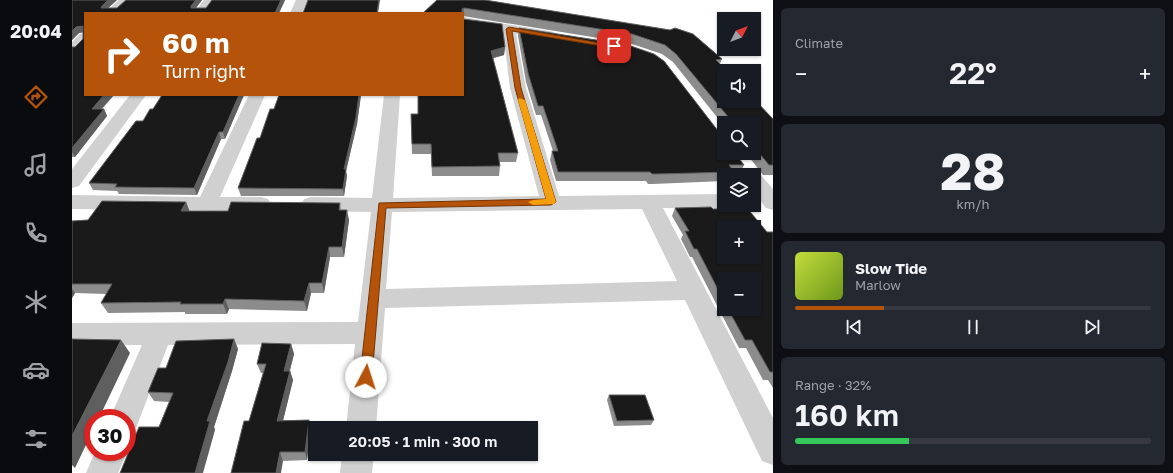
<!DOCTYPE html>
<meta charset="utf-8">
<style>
:root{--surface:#171b24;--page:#242831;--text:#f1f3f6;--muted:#9ea1a6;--line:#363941;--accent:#b45309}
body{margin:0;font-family:"Golos Text",sans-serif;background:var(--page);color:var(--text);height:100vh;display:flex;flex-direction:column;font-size:15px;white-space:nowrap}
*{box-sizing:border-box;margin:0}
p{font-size:13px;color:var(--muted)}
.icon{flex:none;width:22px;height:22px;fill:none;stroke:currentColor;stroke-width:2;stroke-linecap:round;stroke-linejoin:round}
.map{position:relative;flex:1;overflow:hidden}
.panel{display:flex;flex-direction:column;gap:8px;padding:8px;background:#0d0f14;width:400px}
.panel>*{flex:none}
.top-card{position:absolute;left:12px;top:12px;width:380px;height:84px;border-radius:0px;box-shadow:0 1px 3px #0004;background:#b45309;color:#fff;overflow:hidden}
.needle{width:26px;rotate:48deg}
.buttons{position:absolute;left:645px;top:12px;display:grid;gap:8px}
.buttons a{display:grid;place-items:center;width:44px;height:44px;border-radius:0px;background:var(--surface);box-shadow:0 1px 3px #0004;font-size:20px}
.speed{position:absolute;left:12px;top:409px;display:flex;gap:8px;font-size:20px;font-weight:700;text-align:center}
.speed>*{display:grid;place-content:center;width:52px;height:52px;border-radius:50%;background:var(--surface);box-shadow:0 1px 3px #0004;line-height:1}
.speed .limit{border:6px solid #d22;background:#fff;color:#111}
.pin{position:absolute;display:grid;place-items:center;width:34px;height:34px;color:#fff;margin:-17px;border-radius:8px;box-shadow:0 2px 6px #0006}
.me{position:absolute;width:44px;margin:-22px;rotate:5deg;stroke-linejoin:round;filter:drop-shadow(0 0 3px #0008)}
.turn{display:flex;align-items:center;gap:14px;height:84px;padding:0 12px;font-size:18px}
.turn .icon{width:52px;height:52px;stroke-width:2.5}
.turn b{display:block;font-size:28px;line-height:34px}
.big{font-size:30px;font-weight:600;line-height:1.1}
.panel .card{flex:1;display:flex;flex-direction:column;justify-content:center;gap:6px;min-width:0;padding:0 14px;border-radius:6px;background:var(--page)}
.panel .dial{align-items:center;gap:0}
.dial b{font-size:52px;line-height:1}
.song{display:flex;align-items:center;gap:12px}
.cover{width:48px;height:48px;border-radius:6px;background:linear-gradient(135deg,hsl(70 70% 55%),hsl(80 70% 35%))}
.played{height:4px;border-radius:2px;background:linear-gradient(90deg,var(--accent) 25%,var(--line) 25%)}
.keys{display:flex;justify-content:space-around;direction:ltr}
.heat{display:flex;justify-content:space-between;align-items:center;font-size:22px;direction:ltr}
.charge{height:6px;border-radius:3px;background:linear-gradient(90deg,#34c759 32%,var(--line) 0)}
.trip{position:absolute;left:236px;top:421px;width:230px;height:40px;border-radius:0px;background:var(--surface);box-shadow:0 1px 3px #0004;font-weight:600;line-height:40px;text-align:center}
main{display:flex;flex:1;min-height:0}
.dock{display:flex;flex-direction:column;width:72px;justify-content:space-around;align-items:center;background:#090b0e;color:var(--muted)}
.dock .icon{width:28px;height:28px}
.dock .selected{color:var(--accent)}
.dock b{font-size:18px;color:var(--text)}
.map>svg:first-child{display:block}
</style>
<main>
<nav class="dock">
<b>20:04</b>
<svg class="icon selected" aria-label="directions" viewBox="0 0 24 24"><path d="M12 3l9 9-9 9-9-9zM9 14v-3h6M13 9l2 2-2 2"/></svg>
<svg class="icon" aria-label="music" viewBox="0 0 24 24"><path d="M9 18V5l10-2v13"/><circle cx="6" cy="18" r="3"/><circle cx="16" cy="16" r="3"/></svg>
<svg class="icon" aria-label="phone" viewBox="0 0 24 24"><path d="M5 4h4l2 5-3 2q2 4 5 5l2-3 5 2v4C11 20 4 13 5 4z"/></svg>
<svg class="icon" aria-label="climate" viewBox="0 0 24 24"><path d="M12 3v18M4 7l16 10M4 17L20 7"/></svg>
<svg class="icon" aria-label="car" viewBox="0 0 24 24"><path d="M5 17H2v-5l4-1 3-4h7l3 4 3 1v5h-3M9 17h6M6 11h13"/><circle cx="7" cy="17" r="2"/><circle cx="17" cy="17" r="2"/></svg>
<svg class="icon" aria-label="filters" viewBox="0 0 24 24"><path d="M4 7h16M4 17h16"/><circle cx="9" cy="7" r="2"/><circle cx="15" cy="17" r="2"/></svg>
</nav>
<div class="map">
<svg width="701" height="473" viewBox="0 0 701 473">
<rect width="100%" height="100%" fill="#fff"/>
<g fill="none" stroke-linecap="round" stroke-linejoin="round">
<g fill="#d0d0d0" fill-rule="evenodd">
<polygon points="47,0 60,0 46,13 33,13"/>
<polygon points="132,0 144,0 134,13 122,13"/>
<polygon points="224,0 236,0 230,13 218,13"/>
<path d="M391 17 477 31 482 32 484 35 482 38 477 39 444 34 454 88 487 196 652 194V205H660L652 208H591L701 418V465L690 461 613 300 313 308 304 428H274L283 344 96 345 64 428 55 431V418H38L70 345H0V323L286 322 299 212 239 211 232 209 229 204 232 199 239 197 300 198 312 95H328L321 198 467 196 438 88 431 31 391 25ZM570 209 605 281 314 289 320 212Z"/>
<polygon points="13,33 13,44 5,52 0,53 0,42 8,34"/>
<polygon points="58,95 74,95 7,186 0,188 0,169"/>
<polygon points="177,95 193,95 148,197 189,197 196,199 199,204 196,209 189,211 0,209 0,195 128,197"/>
<polygon points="682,173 689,175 701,189 701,210 694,208 682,192 682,175 675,175"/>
<polygon points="23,452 55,452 46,473 14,473"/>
<polygon points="270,454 302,454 300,473 268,473"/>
</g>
</g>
<g fill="#8c8c8c" fill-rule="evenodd">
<polygon points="0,0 45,0 36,8 45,8 54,0 130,0 124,8 134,8 213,0 207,13 13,13 42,95 30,109 32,109 35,116 3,157 0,157 0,47 3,47 11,39 11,32 7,33 0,40"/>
<polygon points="365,0 598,30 650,59 648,64 701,119 701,175 691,175 674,153 682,153 682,123 652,123 652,126 601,62 590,54 557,43 391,16 351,13"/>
<polygon points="391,19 433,47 432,55 421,58 446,153 444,162 427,162 428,166 427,176 360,176 359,154 340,154 339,114 346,114"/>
<polygon points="447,28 650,136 652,153 672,165 667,175 652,175 652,181 581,184 576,184 574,181 484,181 478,160 480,151 481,151 469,115 464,115 454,82 446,36"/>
<polygon points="90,95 172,95 153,139 149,139 125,195 47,194 45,191 21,190 17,183 81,109"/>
<polygon points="207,95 289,95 285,124 274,171 275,176 272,196 169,196 166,188 188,138 202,109"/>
<polygon points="114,202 117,211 156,211 268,203 269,210 277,220 272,257 258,257 252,293 239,293 235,311 157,309 155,314 113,314 113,312 36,313 29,303 35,294 3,293 0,298 0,221 16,220"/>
<path d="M603 208 641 209 695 232H701V388L696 380H691L674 348H667L620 257H618L609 239 611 235 600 216ZM652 279 682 309H652Z"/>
<polygon points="162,339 166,349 160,371 142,427 143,430 87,427 97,402 82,401 76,392 94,368"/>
<polygon points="219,344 222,354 218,371 221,380 211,420 237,420 239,428 235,460 211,461 177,421 191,373 189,373 185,364"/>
<polygon points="537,395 582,420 579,425 542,426 535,400"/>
</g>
<g fill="#5f5f5f">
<polygon points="36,0 45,0 32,12 29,8 30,6"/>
<polygon points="124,0 130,0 121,12 119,6"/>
<polygon points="209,0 213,0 207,13 203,13"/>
<polygon points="307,0 308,0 306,13 305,13"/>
<polygon points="392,8 391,16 391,13 390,13 390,9"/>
<polygon points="11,26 13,32 7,33 0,40 0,31 4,27"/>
<polygon points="433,47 432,55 418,59 419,51"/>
<polygon points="32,95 42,95 24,115 20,109"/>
<polygon points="167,95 172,95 153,139 151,132"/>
<polygon points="287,95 289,95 285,124 274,171 275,176 272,196 271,189 272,169"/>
<polygon points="32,109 35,116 3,157 0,152 0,148"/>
<polygon points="147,132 149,139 125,195 122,188"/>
<polygon points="114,202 118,212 109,211"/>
<polygon points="275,210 277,220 272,257 270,247"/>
<polygon points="257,247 258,257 252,293 250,283"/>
<polygon points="237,283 239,293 235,311 232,301"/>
<polygon points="0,289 3,293 0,298"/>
<polygon points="153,299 157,309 155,314 151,304"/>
<polygon points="162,339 166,349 160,371 142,427 143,430 131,473 123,473 135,421"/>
<polygon points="49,340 58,353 27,418 21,418 21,430 3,468 0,465 0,436"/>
<polygon points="219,344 222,354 215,380 212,371"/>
<polygon points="218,371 221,380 209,429 205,421"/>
<polygon points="237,420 239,428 235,460 233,452"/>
<polygon points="208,452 211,461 209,473 204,473"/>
</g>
<g fill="#1a1a1a" stroke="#5f5f5f" fill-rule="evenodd">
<polygon points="0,0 36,0 30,6 29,8 45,8 54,0 124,0 119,6 119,8 134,8 140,0 209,0 203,13 13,13 13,95 32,95 20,109 32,109 0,148 0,47 3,47 11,39 11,26 4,27 0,31"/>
<polygon points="236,0 307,0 305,13 231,13"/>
<polygon points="365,0 413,0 598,30 603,28 621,34 650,59 644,60 655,71 652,71 652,101 682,101 682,99 701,119 701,165 697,165 682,147 682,123 658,123 658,119 604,54 593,45 560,34 392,8 390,9 390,13 343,13 351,13"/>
<polygon points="391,17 391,19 430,24 433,47 419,51 446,153 426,153 428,166 360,167 359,144 340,144 339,114 346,114 346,95 391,95"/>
<polygon points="447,28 556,45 582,54 592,61 650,136 652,136 652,153 663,153 672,165 657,165 662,172 584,174 580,174 578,172 486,172 480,151 486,151 471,106 466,106 456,73"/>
<polygon points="90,95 167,95 151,132 147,132 122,188 43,187 45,184 17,183 64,121 71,121 78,109 81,109"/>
<polygon points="207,95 287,95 284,117 272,169 274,169 271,189 166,188 185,138 188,138 198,109 202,109"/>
<polygon points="30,201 114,202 109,211 156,211 159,202 268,203 267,210 275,210 270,247 257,247 250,283 237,283 232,301 153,299 151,304 108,304 109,302 29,303 40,284 0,284 0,221 16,220"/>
<path d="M639 207 641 209 675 208 695 232H701V372H698L680 340H673L656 309H682V279H652V301L625 249H622L613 231H617L603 208ZM652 227H682V257H652Z"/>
<polygon points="0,339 49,340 0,436"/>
<polygon points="162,339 156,362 135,421 138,421 123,473 48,473 67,427 87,427 101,393 76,392 86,368 94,368 104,341"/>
<polygon points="190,343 219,344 212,371 218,371 205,421 237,420 233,452 208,452 204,473 159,473 172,421 177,421 194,364 185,364"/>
<polygon points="537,395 573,395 582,420 545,421"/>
</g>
<polygon fill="#b45309" stroke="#753606" points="437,27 545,46 542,48 440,31 449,88 484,202 479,205 314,208 300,377 298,381 294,382 290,381 288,377 307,203 474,199 443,88 434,29"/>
<polygon fill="#f59e0b" points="447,98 453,100 484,202 482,204 461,205 456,202 461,200 474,199 446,100"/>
</svg>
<div class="buttons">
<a><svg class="needle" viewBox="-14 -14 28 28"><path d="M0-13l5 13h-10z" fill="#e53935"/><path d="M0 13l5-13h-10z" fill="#9ea1a6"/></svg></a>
<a><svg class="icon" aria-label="sound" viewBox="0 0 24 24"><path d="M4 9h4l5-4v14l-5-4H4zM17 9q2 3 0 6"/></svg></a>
<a><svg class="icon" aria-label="search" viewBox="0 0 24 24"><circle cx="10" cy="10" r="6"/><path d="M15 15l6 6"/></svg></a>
<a><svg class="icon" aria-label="layers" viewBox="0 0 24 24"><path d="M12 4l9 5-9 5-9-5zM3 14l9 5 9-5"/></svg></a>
<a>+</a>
<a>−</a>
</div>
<div class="speed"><div class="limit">30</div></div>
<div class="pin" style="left:542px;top:46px;background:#d93025"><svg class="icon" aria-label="arrive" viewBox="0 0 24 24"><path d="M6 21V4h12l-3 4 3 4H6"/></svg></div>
<svg class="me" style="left:294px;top:377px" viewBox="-20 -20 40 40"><circle r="19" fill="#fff"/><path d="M0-13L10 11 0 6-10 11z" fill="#b45309"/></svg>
<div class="trip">20:05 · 1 min · 300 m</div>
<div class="top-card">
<div class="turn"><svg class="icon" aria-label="right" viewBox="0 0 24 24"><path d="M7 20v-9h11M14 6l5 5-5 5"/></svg><div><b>60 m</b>Turn right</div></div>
</div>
</div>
<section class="panel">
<div class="card"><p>Climate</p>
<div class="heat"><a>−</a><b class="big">22°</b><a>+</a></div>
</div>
<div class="card dial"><b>28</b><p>km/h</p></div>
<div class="card">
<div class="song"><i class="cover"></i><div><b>Slow Tide</b><p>Marlow</p></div></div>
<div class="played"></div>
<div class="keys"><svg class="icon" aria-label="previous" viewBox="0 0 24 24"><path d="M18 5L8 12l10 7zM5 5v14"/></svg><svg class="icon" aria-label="pause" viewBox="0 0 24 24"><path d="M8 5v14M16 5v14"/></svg><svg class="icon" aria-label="next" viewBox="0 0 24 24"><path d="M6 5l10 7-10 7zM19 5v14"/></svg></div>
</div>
<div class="card"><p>Range · 32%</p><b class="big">160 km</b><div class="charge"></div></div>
</section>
</main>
